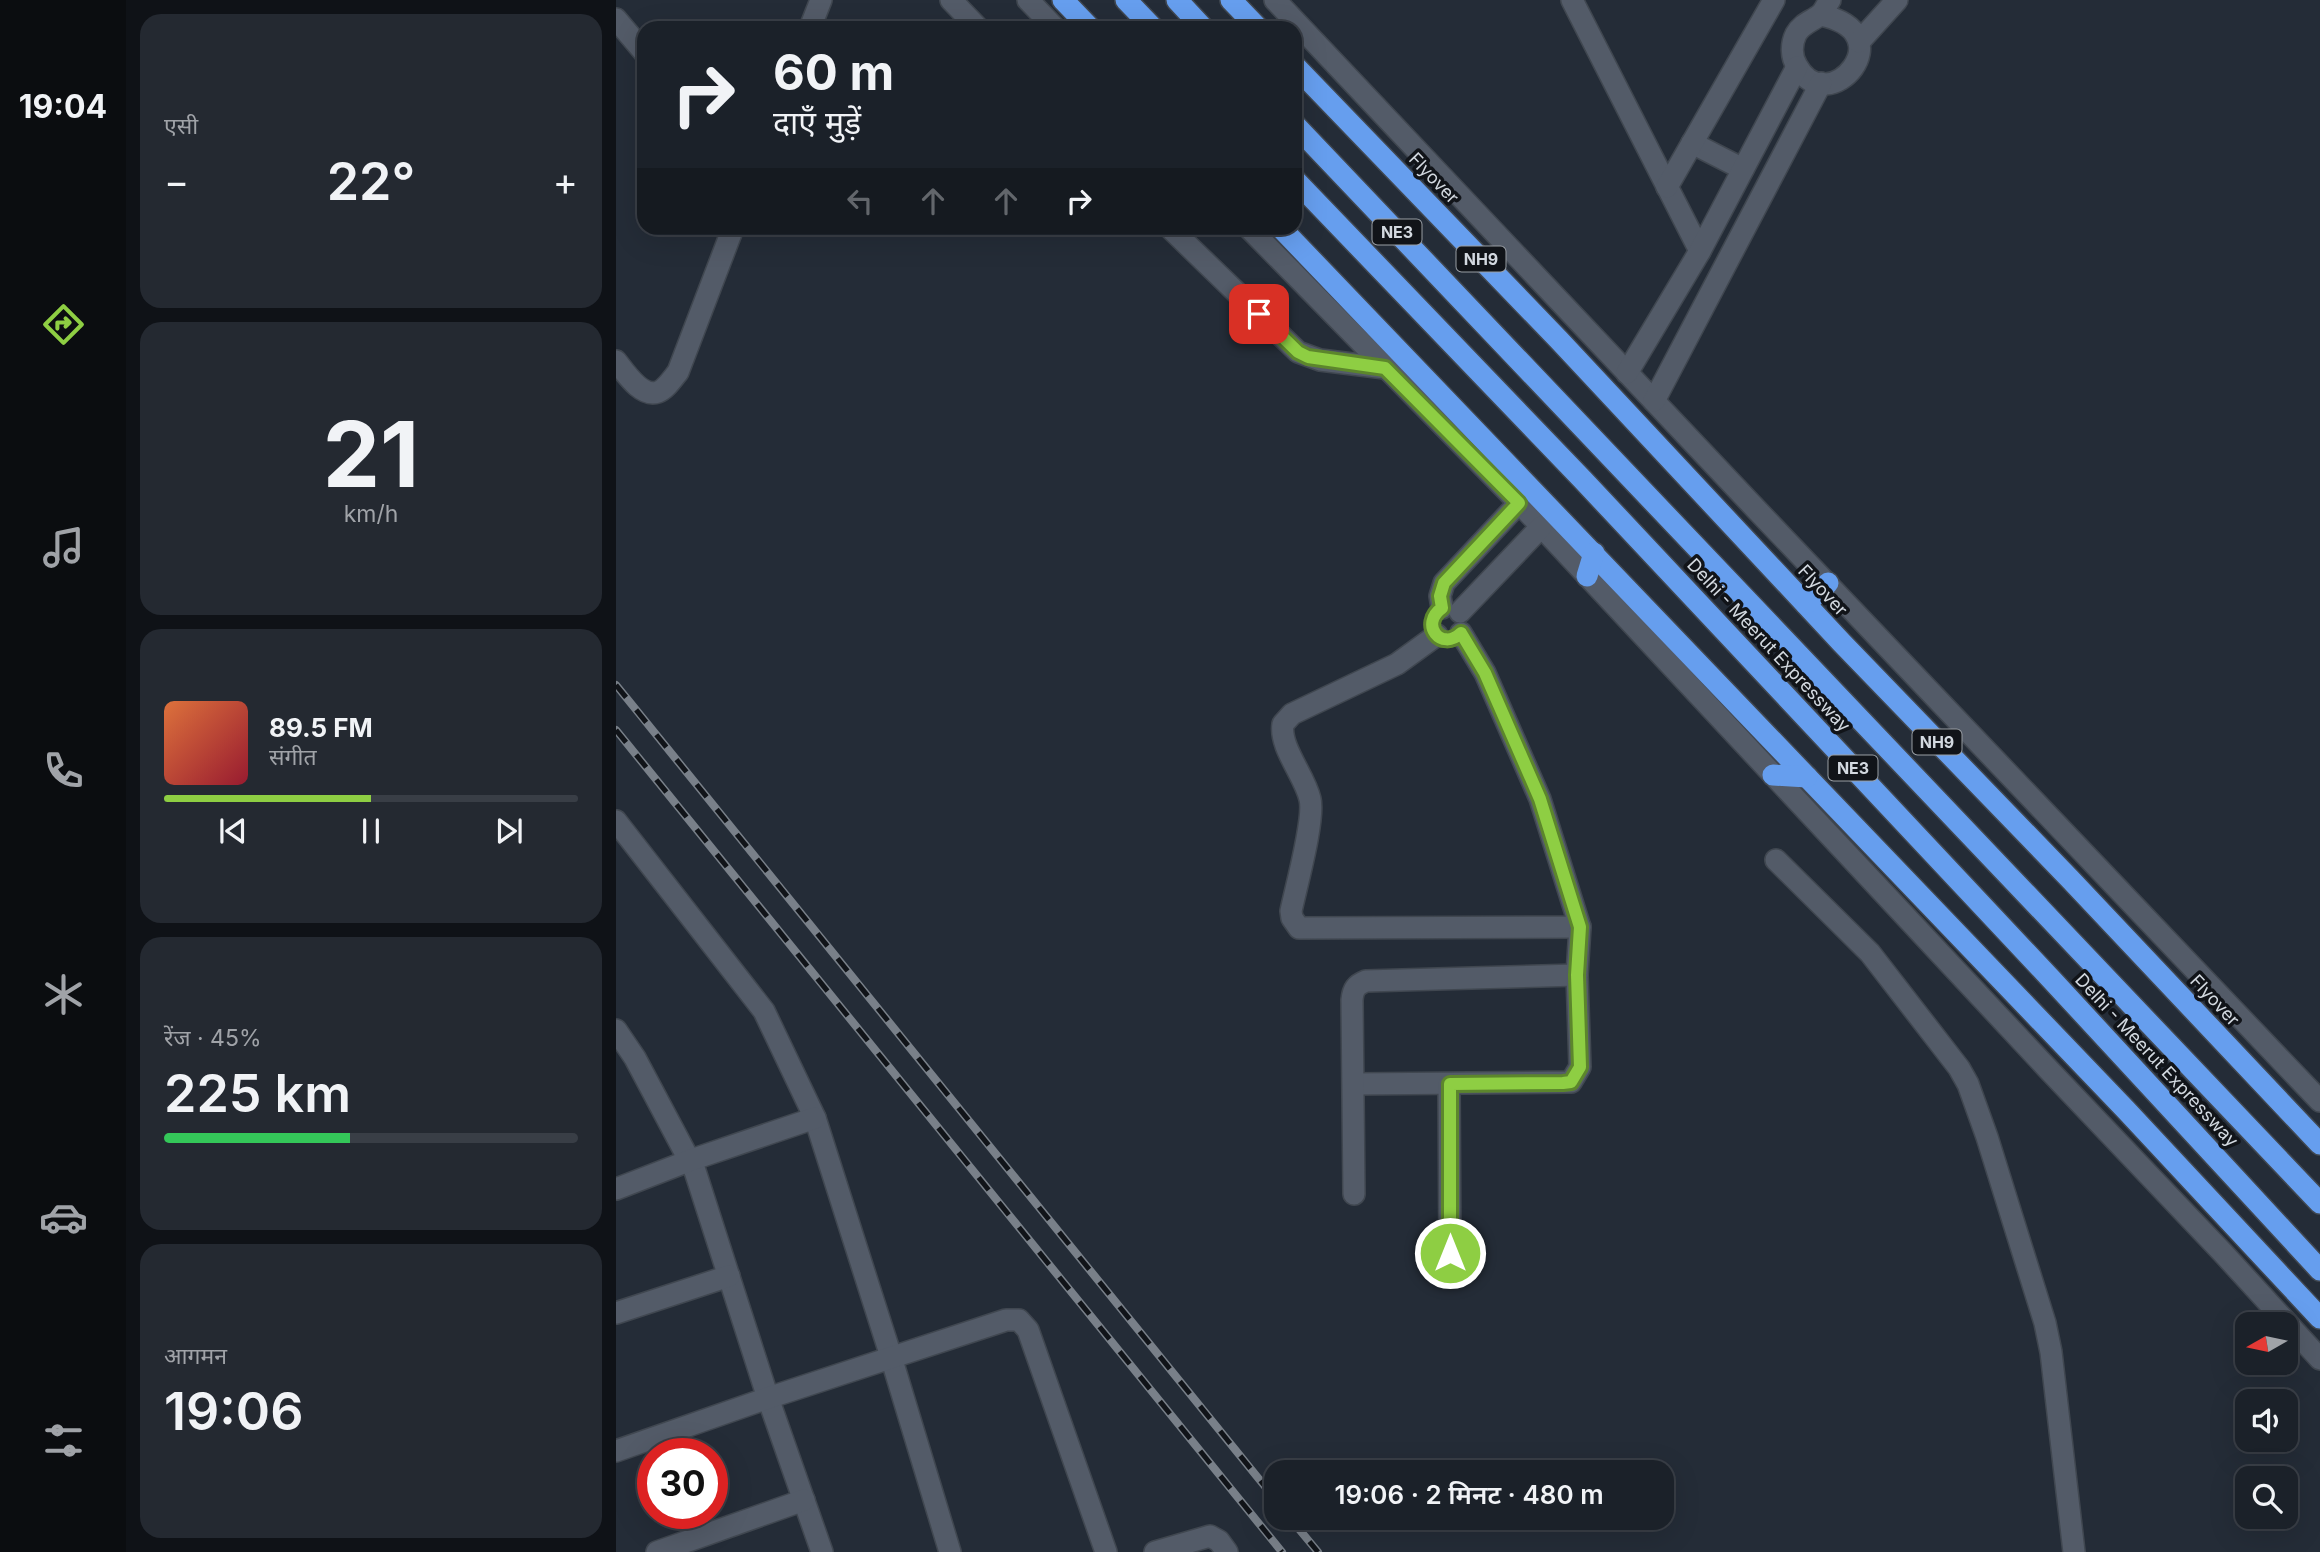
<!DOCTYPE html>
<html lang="hi">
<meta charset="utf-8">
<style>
:root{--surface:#1b2129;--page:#242931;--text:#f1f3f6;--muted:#a0a3a8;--line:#393e46;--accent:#8ece43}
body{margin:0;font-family:Inter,"Noto Sans Devanagari",sans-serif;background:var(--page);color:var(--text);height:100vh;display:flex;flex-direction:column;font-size:26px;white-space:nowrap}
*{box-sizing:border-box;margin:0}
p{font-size:23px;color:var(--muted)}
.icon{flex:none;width:38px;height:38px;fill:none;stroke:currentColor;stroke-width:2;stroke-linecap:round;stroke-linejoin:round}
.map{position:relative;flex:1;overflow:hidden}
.panel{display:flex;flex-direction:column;gap:14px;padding:14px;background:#0f1217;width:490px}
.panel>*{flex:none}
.guide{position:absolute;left:21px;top:21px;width:665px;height:214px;border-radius:21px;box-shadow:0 7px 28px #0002,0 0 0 2px var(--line);background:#1b2129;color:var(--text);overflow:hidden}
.needle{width:46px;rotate:261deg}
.buttons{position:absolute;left:1619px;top:1312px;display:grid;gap:14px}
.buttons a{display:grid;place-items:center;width:63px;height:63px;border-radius:14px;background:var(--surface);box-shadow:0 7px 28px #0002,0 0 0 2px var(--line);font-size:35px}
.speed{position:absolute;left:21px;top:1438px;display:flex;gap:14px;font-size:35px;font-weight:700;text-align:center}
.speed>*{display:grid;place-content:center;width:91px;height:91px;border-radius:50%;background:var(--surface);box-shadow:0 7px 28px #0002,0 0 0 2px var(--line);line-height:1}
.speed .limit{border:10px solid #d22;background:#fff;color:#111}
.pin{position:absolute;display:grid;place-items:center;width:60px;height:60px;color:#fff;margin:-30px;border-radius:14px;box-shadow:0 4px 10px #0006}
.me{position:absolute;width:77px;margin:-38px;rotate:0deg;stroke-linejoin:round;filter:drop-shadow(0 0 5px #0008)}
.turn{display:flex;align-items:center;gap:24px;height:147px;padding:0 21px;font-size:32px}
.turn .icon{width:91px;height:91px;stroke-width:2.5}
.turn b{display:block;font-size:49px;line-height:60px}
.lanes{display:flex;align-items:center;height:66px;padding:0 21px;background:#0003;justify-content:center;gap:35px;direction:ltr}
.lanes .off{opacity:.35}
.big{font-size:52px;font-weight:600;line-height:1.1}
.panel .card{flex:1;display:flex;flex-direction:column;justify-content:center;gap:10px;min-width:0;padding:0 24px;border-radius:21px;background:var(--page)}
.panel .dial{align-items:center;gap:0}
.dial b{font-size:91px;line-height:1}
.song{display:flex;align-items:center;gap:21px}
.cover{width:84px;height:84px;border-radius:10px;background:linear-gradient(135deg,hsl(20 70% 55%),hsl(350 70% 35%))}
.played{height:7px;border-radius:4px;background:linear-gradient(90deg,var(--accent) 50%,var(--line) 50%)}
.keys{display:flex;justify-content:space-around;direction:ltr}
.heat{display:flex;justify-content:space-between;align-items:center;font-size:38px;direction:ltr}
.charge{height:10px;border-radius:5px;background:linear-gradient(90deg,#34c759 45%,var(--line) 0)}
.trip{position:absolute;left:648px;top:1460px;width:410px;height:70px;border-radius:21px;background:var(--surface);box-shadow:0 7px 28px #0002,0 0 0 2px var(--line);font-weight:600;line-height:70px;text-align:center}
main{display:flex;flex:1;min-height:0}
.tab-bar{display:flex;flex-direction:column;width:126px;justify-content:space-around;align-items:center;background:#0b0d10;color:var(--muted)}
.tab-bar .icon{width:49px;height:49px}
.tab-bar .current{color:var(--accent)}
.tab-bar b{font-size:32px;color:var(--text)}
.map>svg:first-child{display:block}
</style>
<main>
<nav class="tab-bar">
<b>19:04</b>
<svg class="icon current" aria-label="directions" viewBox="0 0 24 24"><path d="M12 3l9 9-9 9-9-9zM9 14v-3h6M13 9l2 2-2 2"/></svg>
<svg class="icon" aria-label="music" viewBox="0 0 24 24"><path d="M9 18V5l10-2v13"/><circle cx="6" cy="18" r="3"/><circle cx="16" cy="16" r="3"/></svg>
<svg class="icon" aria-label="phone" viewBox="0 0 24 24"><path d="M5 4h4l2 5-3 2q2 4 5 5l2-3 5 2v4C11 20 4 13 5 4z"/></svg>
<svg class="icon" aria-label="climate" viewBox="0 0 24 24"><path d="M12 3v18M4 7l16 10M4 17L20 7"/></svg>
<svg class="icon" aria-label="car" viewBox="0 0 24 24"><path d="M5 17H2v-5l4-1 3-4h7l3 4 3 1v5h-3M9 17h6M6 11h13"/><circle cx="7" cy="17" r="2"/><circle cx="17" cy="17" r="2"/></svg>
<svg class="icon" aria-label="filters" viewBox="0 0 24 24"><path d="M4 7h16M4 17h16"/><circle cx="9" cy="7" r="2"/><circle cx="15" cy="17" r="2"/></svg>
</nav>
<section class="panel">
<div class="card"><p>एसी</p>
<div class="heat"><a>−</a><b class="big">22°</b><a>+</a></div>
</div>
<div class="card dial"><b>21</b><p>km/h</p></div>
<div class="card">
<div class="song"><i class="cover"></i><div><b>89.5 FM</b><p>संगीत</p></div></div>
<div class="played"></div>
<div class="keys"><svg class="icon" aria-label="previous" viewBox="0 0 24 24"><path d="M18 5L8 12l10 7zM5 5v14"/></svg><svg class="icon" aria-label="pause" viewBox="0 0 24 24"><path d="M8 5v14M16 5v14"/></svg><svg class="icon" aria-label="next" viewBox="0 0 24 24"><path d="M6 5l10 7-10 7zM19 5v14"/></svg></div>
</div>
<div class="card"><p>रेंज · 45%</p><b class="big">225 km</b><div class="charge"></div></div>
<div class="card"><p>आगमन</p><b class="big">19:06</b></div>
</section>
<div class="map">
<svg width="1704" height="1552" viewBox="0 0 1704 1552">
<rect width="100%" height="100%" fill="#242c37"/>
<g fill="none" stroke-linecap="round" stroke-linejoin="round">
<g stroke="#404750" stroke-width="24">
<g id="minor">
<polyline points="335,0 362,28"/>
<polyline points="412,0 439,28"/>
<path d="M659 0C1006 368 1354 736 1704 1101"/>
<polyline points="956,0 1084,251"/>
<path d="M1204 15C1291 32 1212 122 1181 66 1175 57 1175 44 1180 34 1186 23 1197 21 1205 14 1209 10 1211 4 1214 0"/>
<polyline points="0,19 28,52"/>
<polyline points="194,28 205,0"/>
<polyline points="1243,42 1281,0"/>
<polyline points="1076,143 1127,169"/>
<polyline points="1051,187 1158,0"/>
<polyline points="554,228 682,352 704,360 769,368"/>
<polyline points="633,228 910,510 1432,1069 1607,1253 1704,1359"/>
<path d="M0 361C9 372 25 398 42 392 50 389 57 378 62 372L117 228"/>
<polyline points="1011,373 1084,251 1181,67"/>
<polyline points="1038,401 1205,83"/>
<polyline points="826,608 824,596 828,583 903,503"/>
<polyline points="844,612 925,527"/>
<path d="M821 635 781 664 676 714 667 724C663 747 689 776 694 799 699 819 680 887 675 911L676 918 683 928 964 927 924 799 869 673 845 633"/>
<polyline points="0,821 148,1011 199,1118 272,1347 334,1552"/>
<polyline points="1160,860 1254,953 1343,1068 1352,1084 1371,1137 1429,1323 1435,1352 1458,1552"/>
<polyline points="0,1030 19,1058 79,1171 152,1398 206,1552"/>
<polyline points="738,1084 955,1082 964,1067 961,975 964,927"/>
<polyline points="833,1084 834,1253"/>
<polyline points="0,1189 75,1160 199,1118"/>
<path d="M738 1194 736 1000C737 989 740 985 750 981L961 975"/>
<polyline points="0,1313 113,1276"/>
<polyline points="0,1451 152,1398 390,1320 403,1320 412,1330 490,1552"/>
<polyline points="41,1552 188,1500"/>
<polyline points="539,1552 594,1536 603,1541 611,1552"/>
</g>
</g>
<g stroke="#404750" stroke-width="24">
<g id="highway">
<polyline points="447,0 474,28"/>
<polyline points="510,0 537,28"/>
<polyline points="561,0 587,28"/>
<polyline points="615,0 642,28"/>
<polyline points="679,66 943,340 1226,643 1454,879 1704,1144"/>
<polyline points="679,125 1704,1203"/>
<polyline points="679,180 967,480 1436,980 1704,1270"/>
<polyline points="665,228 1510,1110 1704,1318"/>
<polyline points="971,576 978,553"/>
<polyline points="1190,604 1212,583"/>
<polyline points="1157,775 1191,777"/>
</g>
</g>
<use href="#minor" stroke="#535b68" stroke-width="21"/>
<use href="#highway" stroke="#669eee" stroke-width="21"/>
<g stroke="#798089" stroke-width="8">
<g id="rail">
<polyline points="0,685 660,1500"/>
<polyline points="0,730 666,1552"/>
<polyline points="673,1517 702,1552"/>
</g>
</g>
<use href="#rail" stroke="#111419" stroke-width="5" stroke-dasharray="16" stroke-linecap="butt"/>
</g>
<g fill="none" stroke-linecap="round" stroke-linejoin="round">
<g stroke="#5c862c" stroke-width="18">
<path id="route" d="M643 314 682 352 692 357 769 368 903 503 828 583 824 596 826 608C803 624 825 652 845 633L869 673 924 799 964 927 961 975 964 1067 955 1082 947 1083 834 1084V1253"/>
</g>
<use href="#route" stroke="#8ece43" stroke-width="12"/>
</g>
<g text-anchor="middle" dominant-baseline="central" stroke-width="7" stroke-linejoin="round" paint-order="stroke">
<g fill="#111419" stroke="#999ea4" stroke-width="2">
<rect x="756.5" y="219.5" width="49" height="25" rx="5"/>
<rect x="840.5" y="246.5" width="49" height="25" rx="5"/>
<rect x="1296.5" y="729.5" width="49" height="25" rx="5"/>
<rect x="1212.5" y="755.5" width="49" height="25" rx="5"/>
</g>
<g font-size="16" font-weight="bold" fill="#d3d9e0">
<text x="781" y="232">NE3</text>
<text x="865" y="259">NH9</text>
<text x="1321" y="742">NH9</text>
<text x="1237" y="768">NE3</text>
</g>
<g font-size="18" fill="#d3d9e0" stroke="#111419">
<text transform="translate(818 178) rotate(46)">Flyover</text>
<text transform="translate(1207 590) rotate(47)">Flyover</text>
<text transform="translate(1153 645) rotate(47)">Delhi - Meerut Expressway</text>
<text transform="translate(1599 1000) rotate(47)">Flyover</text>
<text transform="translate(1541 1060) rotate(47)">Delhi - Meerut Expressway</text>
</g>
</g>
</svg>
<div class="buttons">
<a><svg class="needle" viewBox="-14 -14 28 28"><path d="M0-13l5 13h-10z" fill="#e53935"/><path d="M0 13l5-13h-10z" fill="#a0a3a8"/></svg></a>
<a><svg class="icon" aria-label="sound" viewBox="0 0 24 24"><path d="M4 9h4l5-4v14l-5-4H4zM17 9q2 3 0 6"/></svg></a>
<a><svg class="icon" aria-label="search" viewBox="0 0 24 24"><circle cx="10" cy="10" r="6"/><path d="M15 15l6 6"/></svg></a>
</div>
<div class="speed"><div class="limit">30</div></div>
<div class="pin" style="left:643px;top:314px;background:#d93025"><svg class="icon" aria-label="arrive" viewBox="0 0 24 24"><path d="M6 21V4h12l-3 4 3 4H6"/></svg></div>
<svg class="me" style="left:834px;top:1253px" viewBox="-20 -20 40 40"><circle r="17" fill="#8ece43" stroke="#fff" stroke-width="3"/><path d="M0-11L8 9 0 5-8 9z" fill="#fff"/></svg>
<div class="trip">19:06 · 2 मिनट · 480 m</div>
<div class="guide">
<div class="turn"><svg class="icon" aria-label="right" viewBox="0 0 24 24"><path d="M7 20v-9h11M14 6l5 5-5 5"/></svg><div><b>60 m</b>दाएँ मुड़ें</div></div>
<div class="lanes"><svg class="icon off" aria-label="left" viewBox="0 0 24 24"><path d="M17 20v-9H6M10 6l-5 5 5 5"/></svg><svg class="icon off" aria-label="ahead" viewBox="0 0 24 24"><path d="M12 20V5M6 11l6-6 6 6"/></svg><svg class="icon off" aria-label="ahead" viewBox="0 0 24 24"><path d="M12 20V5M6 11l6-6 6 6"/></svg><svg class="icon" aria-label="right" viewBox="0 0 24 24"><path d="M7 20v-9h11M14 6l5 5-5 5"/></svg></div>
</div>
</div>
</main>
